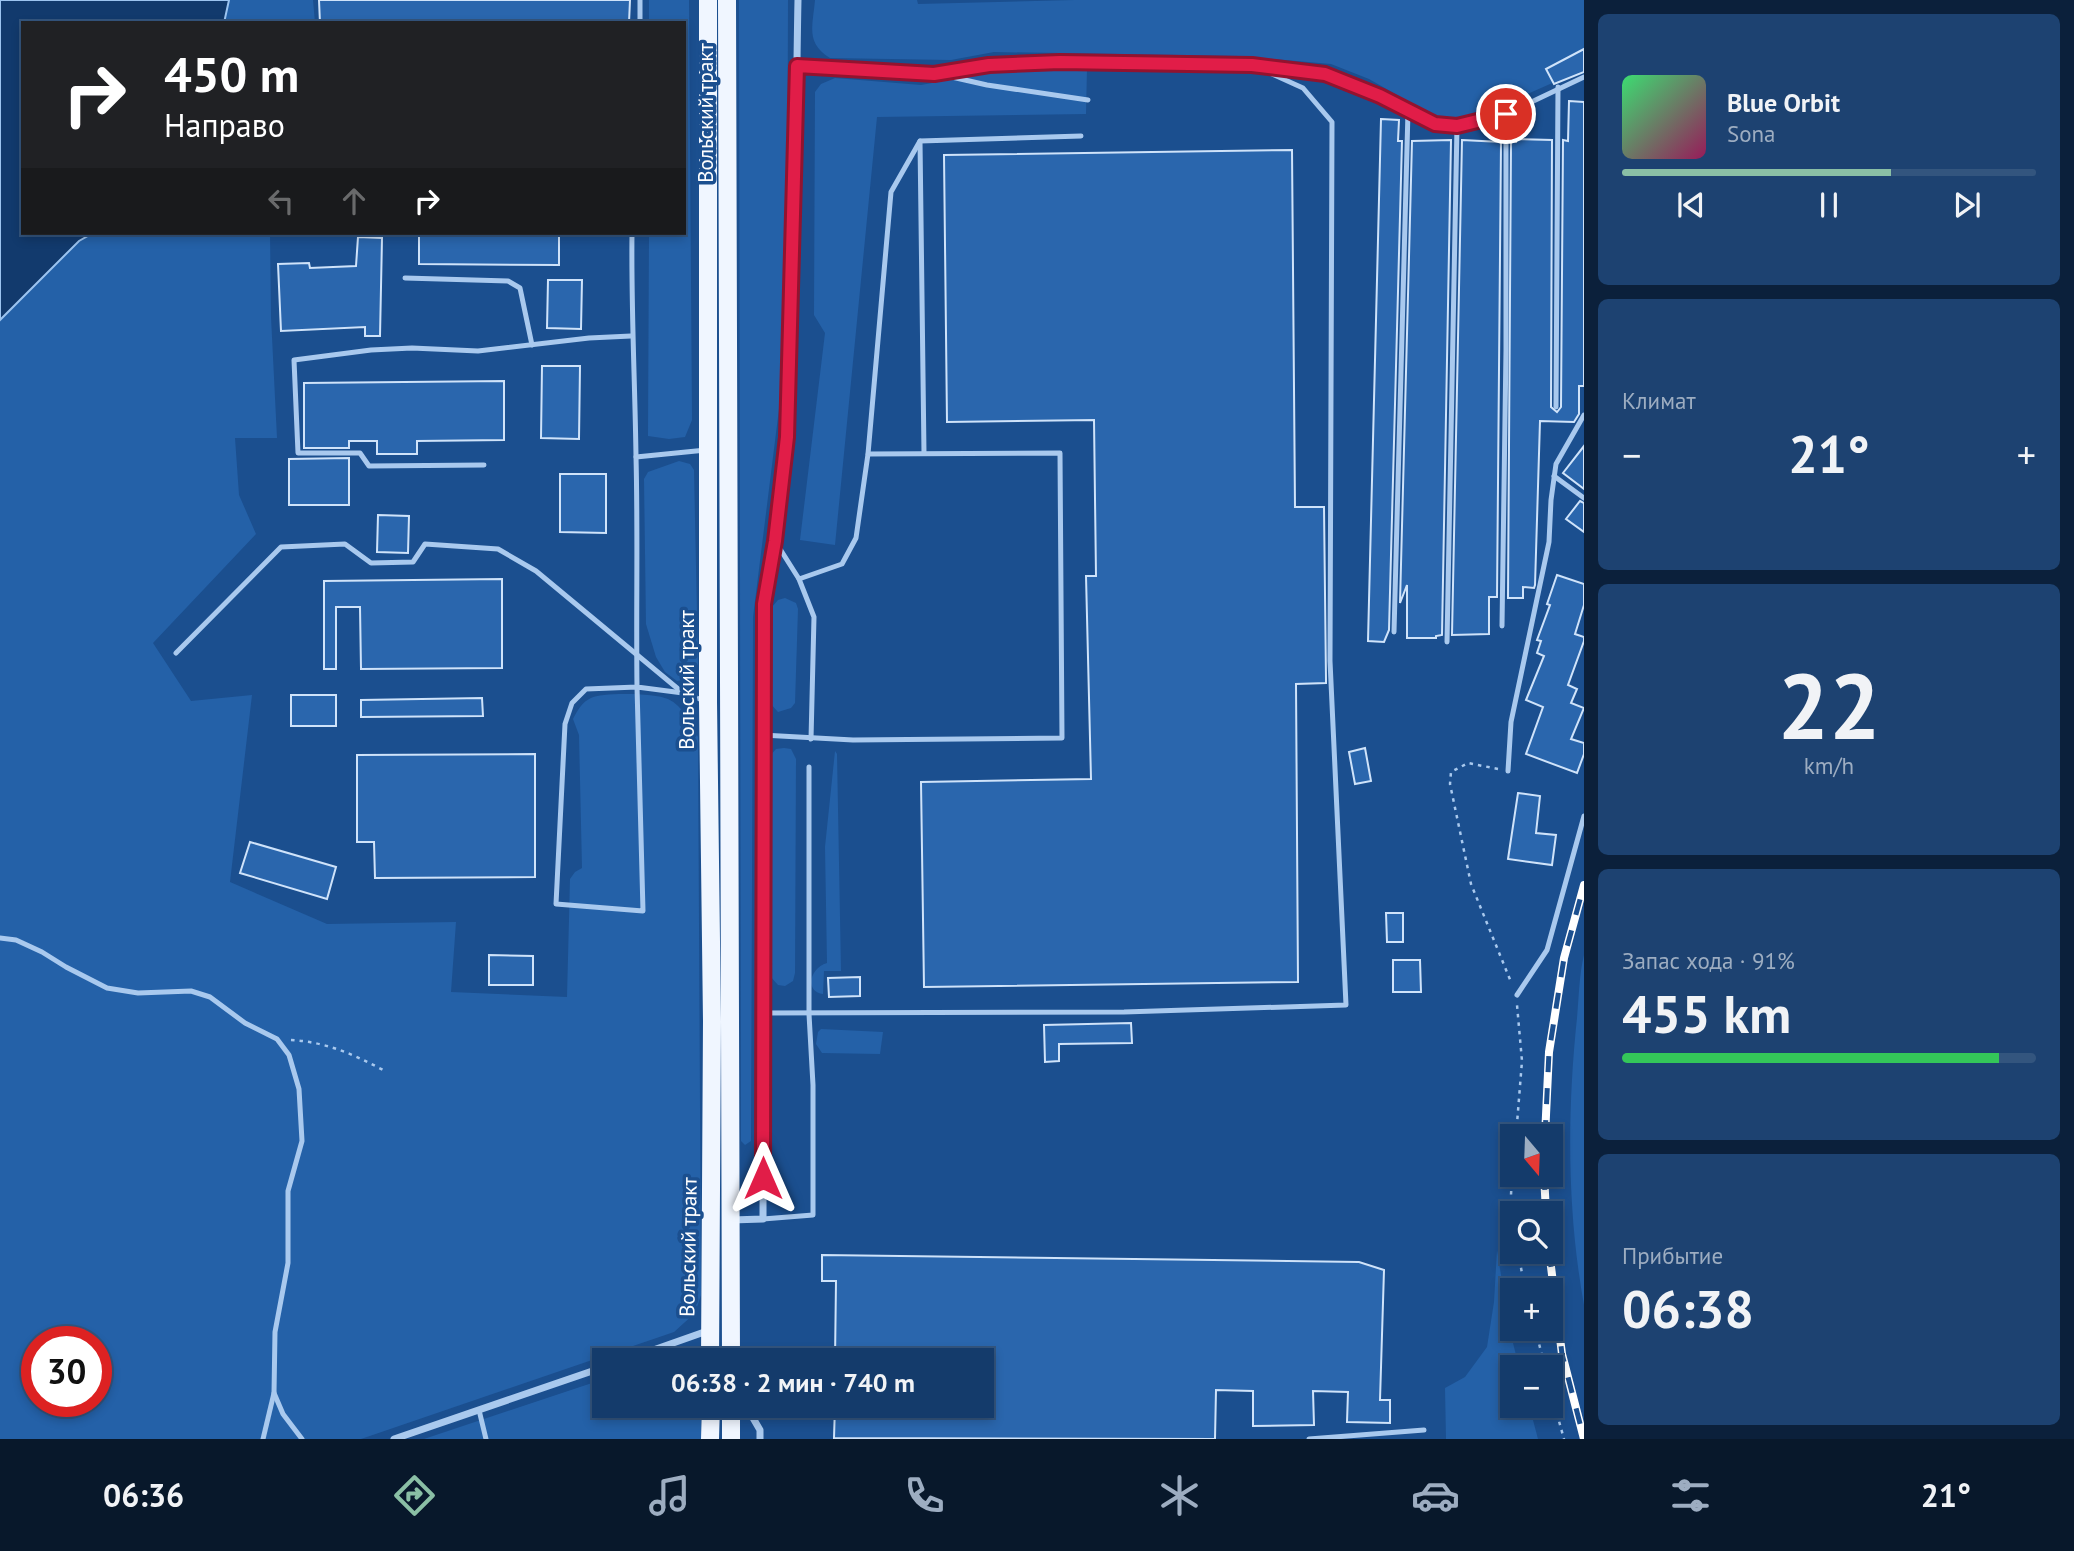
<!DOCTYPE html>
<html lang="ru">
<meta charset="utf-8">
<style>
:root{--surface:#143b6b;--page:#1d4271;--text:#f1f3f6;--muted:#9dadc1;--line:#33557e;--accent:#8abfa5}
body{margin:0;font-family:"PT Sans",sans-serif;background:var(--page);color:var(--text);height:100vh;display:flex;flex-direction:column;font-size:26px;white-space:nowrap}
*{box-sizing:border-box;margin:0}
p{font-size:23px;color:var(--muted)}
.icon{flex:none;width:38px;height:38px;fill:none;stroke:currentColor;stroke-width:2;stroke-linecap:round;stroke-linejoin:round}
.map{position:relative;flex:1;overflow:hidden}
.details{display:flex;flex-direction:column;gap:14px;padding:14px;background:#0b203b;width:490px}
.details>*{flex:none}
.guide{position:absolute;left:21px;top:21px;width:665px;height:214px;border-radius:0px;box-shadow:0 4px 10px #0003,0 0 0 2px var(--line);background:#202124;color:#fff;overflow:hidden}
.needle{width:46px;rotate:161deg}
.buttons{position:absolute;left:1500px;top:1124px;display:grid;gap:14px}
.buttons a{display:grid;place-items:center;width:63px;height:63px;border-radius:0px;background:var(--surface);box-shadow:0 4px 10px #0003,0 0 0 2px var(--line);font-size:35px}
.speed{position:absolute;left:21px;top:1326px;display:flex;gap:14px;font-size:35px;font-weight:700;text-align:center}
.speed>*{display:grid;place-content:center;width:91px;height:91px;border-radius:50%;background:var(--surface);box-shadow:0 4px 10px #0003,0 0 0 2px var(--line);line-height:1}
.speed .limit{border:10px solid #d22;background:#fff;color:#111}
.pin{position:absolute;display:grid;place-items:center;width:60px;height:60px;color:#fff;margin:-30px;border:4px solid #fff;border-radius:50%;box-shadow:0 2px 7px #0007}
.me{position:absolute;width:77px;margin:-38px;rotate:0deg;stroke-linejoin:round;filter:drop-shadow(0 0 5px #0008)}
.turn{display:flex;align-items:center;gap:24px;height:147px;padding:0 28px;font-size:32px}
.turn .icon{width:91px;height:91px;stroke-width:2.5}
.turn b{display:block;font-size:49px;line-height:60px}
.lanes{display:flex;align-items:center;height:66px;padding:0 28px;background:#0003;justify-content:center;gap:35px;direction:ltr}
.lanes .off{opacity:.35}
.big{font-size:52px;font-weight:700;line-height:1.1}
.details .widget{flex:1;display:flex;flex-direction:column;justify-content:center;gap:10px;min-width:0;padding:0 24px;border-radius:10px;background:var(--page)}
.details .dial{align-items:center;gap:0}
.dial b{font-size:91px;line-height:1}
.song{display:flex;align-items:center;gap:21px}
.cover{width:84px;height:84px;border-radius:10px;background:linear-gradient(135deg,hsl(140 70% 55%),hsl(330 70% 35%))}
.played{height:7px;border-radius:4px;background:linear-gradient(90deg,var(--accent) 65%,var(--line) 65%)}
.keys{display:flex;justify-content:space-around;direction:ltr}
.heat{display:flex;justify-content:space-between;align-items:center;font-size:38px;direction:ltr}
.charge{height:10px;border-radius:5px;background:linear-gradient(90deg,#34c759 91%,var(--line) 0)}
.trip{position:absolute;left:592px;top:1348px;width:402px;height:70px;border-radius:0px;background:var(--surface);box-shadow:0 4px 10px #0003,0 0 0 2px var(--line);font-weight:700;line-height:70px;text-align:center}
.tab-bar{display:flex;height:112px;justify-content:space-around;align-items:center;background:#08182b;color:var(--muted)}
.tab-bar .icon{width:49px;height:49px}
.tab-bar .current{color:var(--accent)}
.tab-bar b{font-size:32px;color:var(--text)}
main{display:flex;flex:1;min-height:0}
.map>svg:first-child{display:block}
</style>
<main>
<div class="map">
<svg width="1584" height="1439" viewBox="0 0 1584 1439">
<rect width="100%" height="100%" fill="#1b4f8f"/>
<g fill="#2461a8" fill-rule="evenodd">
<polygon points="229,0 313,0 315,23 224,23"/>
<polygon points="649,0 689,0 692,420 685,437 669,439 648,436 649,233 684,233 684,23 649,23"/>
<polygon points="739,0 788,0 787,307 779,409 753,617 751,1141 745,1145 741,1141"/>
<path d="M815 0H917L918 4 1075 0H1584V69L1453 127 1369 79 1331 64 1237 56 994 52 951 60 830 58C805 43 813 25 815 0Z"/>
<polygon points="1087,68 1086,114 877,117 835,545 800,540 825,333 814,315 815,92 821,84 835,78 921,85 993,72"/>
<path d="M93 233H270L271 317 277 438H235L239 495 256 534 153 643 191 701 252 695 230 882 327 924 456 922 451 992 567 997 570 879 575 872 582 868 579 735 573 719C577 711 582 702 591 698 602 692 655 693 668 699 683 706 691 723 698 737L701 1295 695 1313 674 1332 361 1439H0V320L79 241ZM37 1342H96V1402H37Z"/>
<path d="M679 461 690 464 694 470 698 664C693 675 689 679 677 681L665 672 656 657 646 624 644 479 648 472Z"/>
<polygon points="785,598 796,603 798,609 795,703 791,708 778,712 770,703 772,607 778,600"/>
<polygon points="784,748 791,749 796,759 795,973 793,981 785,986 778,985 770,976 769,757 776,749"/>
<path d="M835 751 837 754 841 971H824L823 994C804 991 810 968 827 963L825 847Z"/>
<path d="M1584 955V1305C1567 1212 1567 1112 1577 1018 1579 997 1579 975 1584 955Z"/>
<polygon points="821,1029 883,1032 880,1054 822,1053 816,1044 818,1032"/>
<polygon points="1497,1250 1510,1331 1519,1367 1512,1367 1512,1405 1529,1405 1538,1439 1446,1439 1445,1388 1465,1377 1487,1347 1494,1302"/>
<polygon points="604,1379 604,1405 701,1405 701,1439 424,1439"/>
</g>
<polygon fill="#123a6d" stroke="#9cc4f0" stroke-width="2" points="0,0 229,0 224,23 23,23 23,233 93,233 79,241 0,320"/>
<g fill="#2a66ad" stroke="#cfe3fa" stroke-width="2">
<polygon points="319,0 630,0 629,23 320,23"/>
<polygon points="1584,49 1584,72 1554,84 1546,69"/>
<polygon points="1569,101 1584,102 1584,386 1579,386 1579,414 1574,422 1540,421 1535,585 1534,588 1523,587 1523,598 1508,598 1511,142 1516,142 1516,139 1552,140 1551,407 1557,412 1561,407 1563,140 1568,141"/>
<polygon points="1381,119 1399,120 1398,141 1402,141 1389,630 1384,642 1368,641"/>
<polygon points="1451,140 1442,635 1436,636 1436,638 1407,638 1407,585 1400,603 1412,141"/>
<polygon points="1462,140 1501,142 1497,597 1489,597 1489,634 1452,635"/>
<polygon points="1292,150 1295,507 1324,507 1326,679 1326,683 1296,684 1298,982 924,987 921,782 1091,779 1086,576 1096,576 1094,420 947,422 944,155"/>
<polygon points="419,233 559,233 559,265 419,264"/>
<polygon points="358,237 382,238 380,336 365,336 365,327 281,331 278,264 309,263 310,268 356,266"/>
<polygon points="548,280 582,280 581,329 547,328"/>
<polygon points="542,366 580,366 579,439 541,438"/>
<polygon points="504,381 504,440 417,441 417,454 377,454 377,441 349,441 349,448 304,448 304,383"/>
<polygon points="1584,446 1584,489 1563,473"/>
<polygon points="349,458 349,505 289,505 289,459"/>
<polygon points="560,474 606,474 606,533 560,532"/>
<polygon points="1580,501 1584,503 1584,532 1566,519"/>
<polygon points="378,515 409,516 408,553 377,552"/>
<polygon points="1557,575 1584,584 1584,605 1575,634 1584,637 1584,641 1568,685 1577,689 1571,703 1584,708 1571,739 1584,743 1584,754 1577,773 1526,754 1543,707 1526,700 1544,656 1537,653 1541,641 1537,640 1550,605 1547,604"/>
<polygon points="502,579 502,668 361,669 360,607 336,607 336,669 324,669 324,581"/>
<rect x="291" y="695" width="45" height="31"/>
<polygon points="482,698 483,716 361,717 361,700"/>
<polygon points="1365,748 1371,781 1355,784 1349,752"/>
<polygon points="535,754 535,877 375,878 374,842 357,842 357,755"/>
<polygon points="1518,793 1540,796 1536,833 1556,835 1552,865 1508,859"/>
<polygon points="250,842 336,867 327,899 240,873"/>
<polygon points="1386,913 1403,913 1403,942 1387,942"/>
<polygon points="489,955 533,956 533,985 489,985"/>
<polygon points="1393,960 1420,960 1421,992 1393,992"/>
<polygon points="860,977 860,996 829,997 828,978"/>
<polygon points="1131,1023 1132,1043 1059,1044 1059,1061 1045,1062 1044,1025"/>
<polygon points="822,1255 1359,1262 1384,1270 1380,1400 1390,1400 1390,1423 1347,1422 1348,1392 1313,1391 1314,1425 1253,1426 1253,1391 1216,1390 1215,1439 834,1438 835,1405 982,1405 982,1360 835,1360 836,1281 822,1281"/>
</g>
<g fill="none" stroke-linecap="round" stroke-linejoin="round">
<g stroke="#a9c9ee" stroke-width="2.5" stroke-dasharray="3.5 5" stroke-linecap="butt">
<polyline points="1498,769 1468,763 1451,772 1450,784 1471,884 1511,982"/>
<path d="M291 1040C326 1042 353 1054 383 1070"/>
<polyline points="1516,1136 1522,1061 1517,1005"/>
<polyline points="1512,1174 1511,1195 1513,1213"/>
<polyline points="1518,1251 1525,1290"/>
<polyline points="1535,1328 1545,1367"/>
<polyline points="1550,1389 1564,1439"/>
</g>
<g stroke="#a9c9ee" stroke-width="5">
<polyline points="640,23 640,0"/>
<polyline points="797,66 934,73 987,85 1088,100"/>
<polyline points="934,73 990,65 1060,62 1252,65 1325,74 1380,95 1435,123 1457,126 1506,114 1584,77"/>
<polyline points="920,141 924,453"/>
<path d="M632 233C631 308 635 382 636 457 638 534 636 611 637 687L643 911 556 904 565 724 572 703 586 689 637 687 683 693"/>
<polyline points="405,278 508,281 520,288 532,345"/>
<polyline points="1556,407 1558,87"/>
<polyline points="636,457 706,450"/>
<polyline points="484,465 369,466 360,453 298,453 294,360 371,350 412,348 478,351 589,338 631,336"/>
<polyline points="1554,476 1584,498"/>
<polyline points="775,541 799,579 814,617 811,739"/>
<polyline points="799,579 842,564 856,538 868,454 891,192 920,141 1081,136"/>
<polyline points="1502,626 1506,350 1506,114"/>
<polyline points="1394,632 1408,111"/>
<polyline points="1447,642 1457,126"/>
<polyline points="176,653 281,547 345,544 371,563 413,562 425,544 498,549 536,571 683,693 705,701"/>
<polyline points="762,735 853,740 1062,738 1060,453 868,454"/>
<polyline points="1508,771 1511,722 1549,542 1551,500 1556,464 1584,415"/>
<polyline points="0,938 16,940 42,952 66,967 107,988 138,993 191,991 210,997 245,1023 277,1039 289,1055 299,1089 302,1141 288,1191 288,1263 275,1332 274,1393 283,1414 302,1439"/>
<polyline points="1517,995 1547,950 1584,816"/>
<polyline points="763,1013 1124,1012 1346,1005 1330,661 1332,122 1303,88 1252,65"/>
<polyline points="763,1219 813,1215 813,1085 809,1014 809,767"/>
<polyline points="479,1410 486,1439"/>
<polyline points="263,1439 274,1393"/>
<polyline points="1309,1439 1424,1430"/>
</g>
<g stroke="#a9c9ee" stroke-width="7">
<path d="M731 1220 763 1219 764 604C773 548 783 492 787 435 797 291 795 145 798 0"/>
<polyline points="625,1360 710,1330"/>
<polyline points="743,1405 746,1406 760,1430 760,1439"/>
<polyline points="394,1439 604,1367"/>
</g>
<g stroke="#f0f6ff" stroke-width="18">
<polyline points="708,0 708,702 712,1021 710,1360"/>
<polyline points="727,0 731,1360"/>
<polyline points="731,1405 731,1439"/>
<polyline points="710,1439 711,1405"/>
</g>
<g stroke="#fff" stroke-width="8">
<g id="rail">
<polyline points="1545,1136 1549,1052 1564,958 1584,885"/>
<polyline points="1544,1174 1546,1213"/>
<polyline points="1549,1251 1562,1354 1584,1439"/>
</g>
</g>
<use href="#rail" stroke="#1b4f8f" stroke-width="5" stroke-dasharray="16" stroke-linecap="butt"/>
</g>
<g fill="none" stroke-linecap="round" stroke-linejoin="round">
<g stroke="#92132f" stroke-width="18">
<polyline id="route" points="763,1178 764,604 775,541 787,437 797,66 934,74 989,65 1060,62 1252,65 1325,74 1380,96 1435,124 1457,126 1506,114"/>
</g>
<use href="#route" stroke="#e11d48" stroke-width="12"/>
</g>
<g text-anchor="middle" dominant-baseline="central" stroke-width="7" stroke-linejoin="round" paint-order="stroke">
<g font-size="21" fill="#fff" stroke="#1b4f8f">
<text transform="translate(705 113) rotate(-90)">Вольский тракт</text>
<text transform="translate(686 680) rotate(-90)">Вольский тракт</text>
<text transform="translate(688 1247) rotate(-89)">Вольский тракт</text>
</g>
</g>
</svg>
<div class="buttons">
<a><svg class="needle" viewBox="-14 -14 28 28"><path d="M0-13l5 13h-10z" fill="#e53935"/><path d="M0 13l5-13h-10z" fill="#9dadc1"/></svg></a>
<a><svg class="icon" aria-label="search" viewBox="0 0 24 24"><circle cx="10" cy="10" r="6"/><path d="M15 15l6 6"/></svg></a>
<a>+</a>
<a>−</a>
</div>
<div class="speed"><div class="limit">30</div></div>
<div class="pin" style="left:1506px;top:114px;background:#d93025"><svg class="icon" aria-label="arrive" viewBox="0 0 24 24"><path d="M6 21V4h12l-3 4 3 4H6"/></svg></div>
<svg class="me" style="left:763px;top:1178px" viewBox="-20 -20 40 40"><path d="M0-17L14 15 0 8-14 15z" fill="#e11d48" stroke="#fff" stroke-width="4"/></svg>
<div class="trip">06:38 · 2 мин · 740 m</div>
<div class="guide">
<div class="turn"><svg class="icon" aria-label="right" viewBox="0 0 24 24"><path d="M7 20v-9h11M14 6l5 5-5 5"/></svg><div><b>450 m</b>Направо</div></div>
<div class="lanes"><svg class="icon off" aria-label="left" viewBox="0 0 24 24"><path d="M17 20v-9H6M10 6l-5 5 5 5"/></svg><svg class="icon off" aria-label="ahead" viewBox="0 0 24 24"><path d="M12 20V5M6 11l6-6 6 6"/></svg><svg class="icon" aria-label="right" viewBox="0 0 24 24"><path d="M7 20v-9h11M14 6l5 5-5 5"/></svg></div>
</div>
</div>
<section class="details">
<div class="widget">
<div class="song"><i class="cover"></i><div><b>Blue Orbit</b><p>Sona</p></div></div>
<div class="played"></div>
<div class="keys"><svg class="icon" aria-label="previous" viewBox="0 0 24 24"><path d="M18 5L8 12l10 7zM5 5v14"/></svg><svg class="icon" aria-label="pause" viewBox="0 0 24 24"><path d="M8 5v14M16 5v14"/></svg><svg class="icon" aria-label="next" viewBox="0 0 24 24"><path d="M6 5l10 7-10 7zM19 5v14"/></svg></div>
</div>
<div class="widget"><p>Климат</p>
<div class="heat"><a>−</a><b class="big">21°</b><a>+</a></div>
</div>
<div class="widget dial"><b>22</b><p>km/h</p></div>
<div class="widget"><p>Запас хода · 91%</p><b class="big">455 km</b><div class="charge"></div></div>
<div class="widget"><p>Прибытие</p><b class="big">06:38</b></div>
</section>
</main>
<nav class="tab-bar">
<b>06:36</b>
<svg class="icon current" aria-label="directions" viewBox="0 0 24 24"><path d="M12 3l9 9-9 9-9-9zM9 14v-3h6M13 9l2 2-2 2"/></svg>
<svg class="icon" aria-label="music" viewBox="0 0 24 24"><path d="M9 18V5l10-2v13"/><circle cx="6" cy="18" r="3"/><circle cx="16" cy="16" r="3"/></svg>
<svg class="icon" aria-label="phone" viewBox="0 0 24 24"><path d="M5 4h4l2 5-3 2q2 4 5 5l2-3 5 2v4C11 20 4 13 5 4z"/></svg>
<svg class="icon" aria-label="climate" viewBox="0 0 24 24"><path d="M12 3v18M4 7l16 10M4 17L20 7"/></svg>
<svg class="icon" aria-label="car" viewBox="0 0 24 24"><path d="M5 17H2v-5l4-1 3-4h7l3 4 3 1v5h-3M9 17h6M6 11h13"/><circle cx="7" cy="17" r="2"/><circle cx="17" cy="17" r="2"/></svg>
<svg class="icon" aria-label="filters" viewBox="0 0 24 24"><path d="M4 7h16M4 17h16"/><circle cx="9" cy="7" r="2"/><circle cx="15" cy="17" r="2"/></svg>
<b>21°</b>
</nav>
